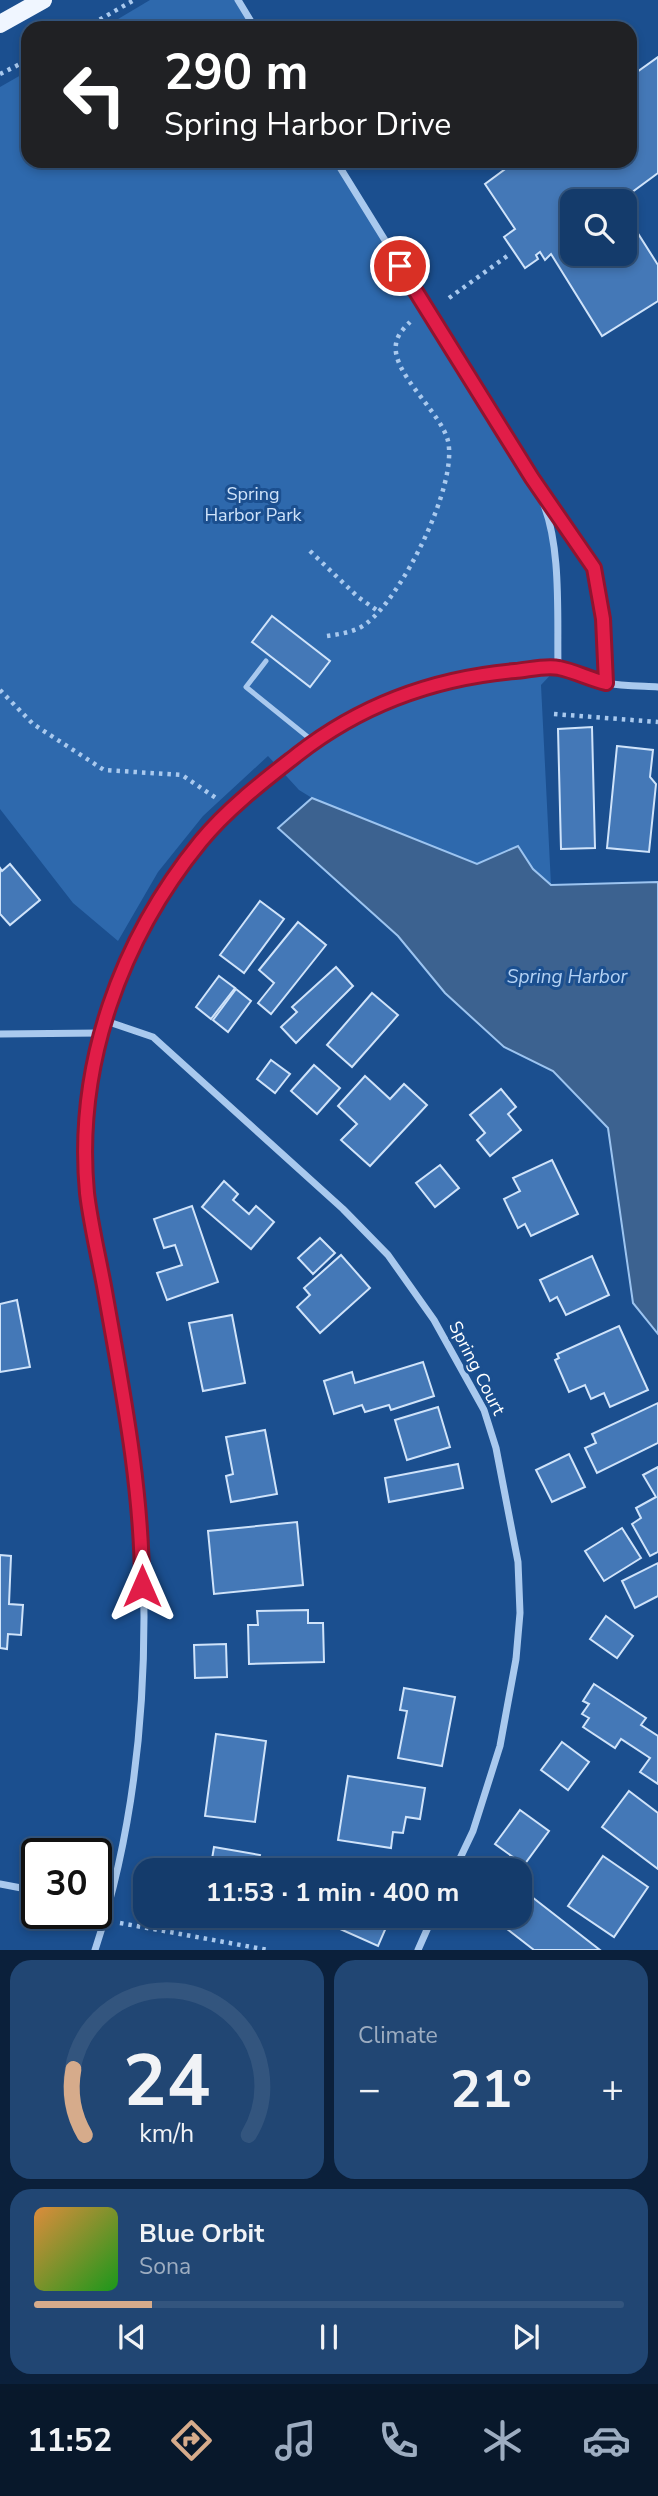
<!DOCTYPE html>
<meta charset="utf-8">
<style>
:root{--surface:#143b6b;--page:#214673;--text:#f1f3f6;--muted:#9dadc1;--line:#33557e;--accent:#d6ab8b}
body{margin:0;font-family:"Nunito Sans",sans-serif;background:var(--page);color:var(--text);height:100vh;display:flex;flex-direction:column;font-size:26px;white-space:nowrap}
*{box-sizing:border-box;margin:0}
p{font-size:23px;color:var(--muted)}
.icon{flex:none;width:38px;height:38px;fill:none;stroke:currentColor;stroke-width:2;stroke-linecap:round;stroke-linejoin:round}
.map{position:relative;height:1950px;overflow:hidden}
.sheet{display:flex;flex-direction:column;gap:10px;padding:10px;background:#0b203b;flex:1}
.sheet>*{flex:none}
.hud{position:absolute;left:21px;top:21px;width:616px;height:147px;border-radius:21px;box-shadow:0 4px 10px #0003,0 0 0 2px var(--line);background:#202124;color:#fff;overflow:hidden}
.fabs{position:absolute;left:560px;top:189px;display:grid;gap:14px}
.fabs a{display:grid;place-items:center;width:77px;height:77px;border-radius:14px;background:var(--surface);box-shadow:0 4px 10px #0003,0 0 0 2px var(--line);font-size:35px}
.speed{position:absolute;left:21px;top:1838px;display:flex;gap:14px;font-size:35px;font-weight:700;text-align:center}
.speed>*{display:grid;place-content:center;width:91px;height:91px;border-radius:50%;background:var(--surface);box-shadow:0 4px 10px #0003,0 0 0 2px var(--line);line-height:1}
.speed .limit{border:4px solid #111;border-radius:10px;background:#fff;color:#111}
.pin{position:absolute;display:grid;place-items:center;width:60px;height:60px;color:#fff;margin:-30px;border:4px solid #fff;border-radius:50%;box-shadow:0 2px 7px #0007}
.me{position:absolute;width:77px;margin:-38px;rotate:0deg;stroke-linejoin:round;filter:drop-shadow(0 0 5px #0008)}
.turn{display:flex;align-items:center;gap:24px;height:147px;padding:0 28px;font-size:32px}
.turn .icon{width:91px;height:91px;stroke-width:2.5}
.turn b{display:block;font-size:49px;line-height:60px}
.big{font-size:52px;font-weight:700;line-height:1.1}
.sheet .tile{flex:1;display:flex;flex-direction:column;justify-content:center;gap:10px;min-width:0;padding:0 24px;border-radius:21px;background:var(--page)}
.sheet .dial{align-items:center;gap:0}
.dial svg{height:182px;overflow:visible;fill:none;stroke:var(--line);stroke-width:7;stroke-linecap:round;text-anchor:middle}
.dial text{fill:var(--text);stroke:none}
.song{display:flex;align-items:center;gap:21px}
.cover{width:84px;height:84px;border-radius:10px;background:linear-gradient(135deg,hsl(30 70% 55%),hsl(120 70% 35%))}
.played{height:7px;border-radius:4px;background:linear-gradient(90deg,var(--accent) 20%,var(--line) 20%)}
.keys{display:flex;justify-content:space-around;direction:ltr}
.heat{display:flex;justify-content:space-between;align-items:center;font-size:38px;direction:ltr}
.sheet .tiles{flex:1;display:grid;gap:10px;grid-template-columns:1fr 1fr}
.tile:last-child{grid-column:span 2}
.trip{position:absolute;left:133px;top:1858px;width:399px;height:70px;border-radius:21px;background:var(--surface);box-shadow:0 4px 10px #0003,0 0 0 2px var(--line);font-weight:700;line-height:70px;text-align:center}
.tab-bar{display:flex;height:112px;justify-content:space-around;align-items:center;background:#08182b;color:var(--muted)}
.tab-bar .icon{width:49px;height:49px}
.tab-bar .active{color:var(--accent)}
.tab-bar b{font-size:32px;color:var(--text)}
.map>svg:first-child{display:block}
</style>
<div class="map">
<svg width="658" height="1950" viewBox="0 0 658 1950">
<rect width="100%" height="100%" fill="#1b4f8f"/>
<g fill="#2e69ad">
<polygon points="150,0 238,0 255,28 103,28"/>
<path d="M28 71V161H336L532 478C560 539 557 601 558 667L541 685 551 885 533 869 518 846 477 864 312 798 299 790 268 756 203 816 158 872 118 941 73 903 0 809V87Z"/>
</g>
<polygon fill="#3c6290" stroke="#9cc4f0" stroke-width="2" points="312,798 477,864 518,846 533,869 551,885 658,882 658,1334 633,1303 608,1128 553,1071 504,1047 445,993 398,936 278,828"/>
<g fill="#4478b7" stroke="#cfe3fa" stroke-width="2">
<polygon points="658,57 658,173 620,201 572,201 572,254 625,254 625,213 658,265 658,301 602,336 551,254 545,260 540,252 536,255 538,259 525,268 504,237 515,229 485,184 516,161 630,161 630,77"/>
<polygon points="272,616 330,661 310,687 252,642"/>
<polygon points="592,727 595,848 561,849 558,729"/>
<polygon points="617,746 653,750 650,777 656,784 649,852 607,848"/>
<polygon points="10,864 40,900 10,925 0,914 0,868 2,871"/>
<polygon points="260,901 284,919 244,973 220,955"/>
<polygon points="298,922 326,945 271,1014 258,1003 274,983 259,970"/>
<polygon points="336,967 353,986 296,1043 281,1027 297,1012 292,1007"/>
<polygon points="219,976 235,988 211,1019 196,1007"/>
<polygon points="236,989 251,1001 228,1032 213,1020"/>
<polygon points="372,993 398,1015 352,1067 327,1045"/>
<polygon points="271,1060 290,1074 275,1093 257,1079"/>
<polygon points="314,1065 340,1088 317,1114 291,1091"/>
<polygon points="365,1076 390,1099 404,1084 427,1105 370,1166 341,1140 357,1124 338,1106"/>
<polygon points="501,1089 516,1107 508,1114 521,1130 490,1156 477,1140 485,1133 470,1115"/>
<polygon points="552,1160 578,1214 531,1236 525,1224 518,1228 504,1199 520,1191 513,1178"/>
<polygon points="440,1165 459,1188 435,1207 416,1183"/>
<polygon points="224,1181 238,1194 233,1200 249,1214 256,1206 274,1222 251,1249 202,1207"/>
<polygon points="192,1206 218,1282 167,1300 157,1273 182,1265 175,1245 164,1248 154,1219"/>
<polygon points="320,1238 335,1253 313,1274 298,1258"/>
<polygon points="341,1255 370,1288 320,1333 297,1307 310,1295 304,1288"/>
<polygon points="592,1256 609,1295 566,1315 557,1297 550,1301 540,1280"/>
<polygon points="17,1300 30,1367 0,1372 0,1304"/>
<polygon points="232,1315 245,1383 203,1391 189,1323"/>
<polygon points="619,1326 648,1390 610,1407 604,1393 591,1399 585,1385 569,1392 555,1360 559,1358 557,1354"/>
<polygon points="423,1362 434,1396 391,1410 389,1405 365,1412 362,1405 334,1414 324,1381 352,1372 355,1383"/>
<polygon points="658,1403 658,1443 597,1473 585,1448 596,1443 592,1434"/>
<polygon points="438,1407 450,1447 407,1460 395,1420"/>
<polygon points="265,1430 277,1494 231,1502 226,1476 233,1474 226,1437"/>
<polygon points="569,1454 585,1487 552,1502 536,1470"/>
<polygon points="458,1464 463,1488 389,1502 385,1478"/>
<polygon points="658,1467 658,1552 650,1556 632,1524 641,1518 636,1508 656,1497 643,1475"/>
<polygon points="297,1522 303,1585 214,1594 208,1531"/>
<polygon points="622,1528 641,1558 604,1581 585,1551"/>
<polygon points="0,1555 11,1556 9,1604 23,1605 21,1635 8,1634 7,1649 0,1648"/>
<polygon points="658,1563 658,1596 635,1608 622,1581"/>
<polygon points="308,1610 308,1623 323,1623 324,1662 249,1664 248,1625 258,1625 257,1611"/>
<polygon points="606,1616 633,1636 617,1658 590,1639"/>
<polygon points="226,1644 227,1677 195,1678 194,1645"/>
<polygon points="594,1684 646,1718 641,1725 658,1736 658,1784 640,1772 650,1758 621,1739 615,1748 583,1727 589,1718 582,1714 589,1704 583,1701"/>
<polygon points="404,1688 455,1697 442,1766 398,1758 407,1711 400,1710"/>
<polygon points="216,1734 266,1741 255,1822 205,1816"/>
<polygon points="562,1742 589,1762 568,1790 541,1770"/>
<polygon points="348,1776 425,1788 420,1819 406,1817 403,1833 393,1832 391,1848 338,1840"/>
<polygon points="629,1791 658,1813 658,1869 602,1827"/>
<polygon points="520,1810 549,1831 524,1865 495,1844"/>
<polygon points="214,1847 260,1855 257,1871 210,1871"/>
<polygon points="603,1856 648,1887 614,1937 568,1906"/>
<polygon points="523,1890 600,1950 534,1950 498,1922 503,1916 520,1916 520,1895"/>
<polygon points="346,1916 391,1916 378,1946 340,1929"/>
</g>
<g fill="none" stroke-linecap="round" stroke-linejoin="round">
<g stroke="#a9c9ee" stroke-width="4.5" stroke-dasharray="3.5 5" stroke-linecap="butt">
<polyline points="85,28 134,0"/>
<polyline points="0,74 28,60"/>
<polyline points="449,298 510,254"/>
<polyline points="310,551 358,597 378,611"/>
<path d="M327 636C340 634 356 632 367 623 402 596 458 486 448 441 441 412 391 373 396 344 397 335 404 328 410 322"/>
<polyline points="0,690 33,724 104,770 182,775 219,800"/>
<polyline points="554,714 658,722"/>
<polyline points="120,1923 268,1950"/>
</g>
<polyline stroke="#a9c9ee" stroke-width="5" points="266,661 246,687 314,742"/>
<g stroke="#a9c9ee" stroke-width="7">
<polyline points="238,0 255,28"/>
<polyline points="336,161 532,478 594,568 603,619 606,683"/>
<path d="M541 498C562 543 557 617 558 667"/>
<polyline points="103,1020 153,1037 343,1209 388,1255 434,1320 484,1410 496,1448 518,1562 520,1613 516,1659 500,1746 473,1831 454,1871"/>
<polyline points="0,1034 100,1033"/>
<polyline points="0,1884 37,1891"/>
<polyline points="96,1903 109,1905"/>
<path d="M95 1950C138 1820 149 1676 142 1540 136 1424 109 1308 88 1194 85 1136 86 1077 103 1021 152 859 309 696 482 674 505 671 532 666 555 667 571 668 589 680 605 683 622 686 641 686 658 687"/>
<polyline points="418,1950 433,1916"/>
</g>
<polyline stroke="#f0f6ff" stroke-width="18" points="0,24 43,0"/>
</g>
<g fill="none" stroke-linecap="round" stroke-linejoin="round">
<g stroke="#92132f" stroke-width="18">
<path id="route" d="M142 1586C142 1489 123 1393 106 1297 100 1262 91 1227 87 1193 75 1065 121 939 201 841 228 808 265 780 298 754 362 704 435 678 515 671 528 670 546 665 559 668 574 671 590 679 606 683L603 619 594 568 532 478 400 266"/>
</g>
<use href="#route" stroke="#e11d48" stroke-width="12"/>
</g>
<g text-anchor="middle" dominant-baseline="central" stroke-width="6" stroke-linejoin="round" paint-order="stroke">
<g font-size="18" fill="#cfe3fa" stroke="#1b4f8f">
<text x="253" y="494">Spring<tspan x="253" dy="21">Harbor Park</tspan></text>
</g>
<g font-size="18" fill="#fff" stroke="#1b4f8f">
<text transform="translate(477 1368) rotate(63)">Spring Court</text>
</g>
<g font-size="19" font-style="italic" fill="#b5d3f5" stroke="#1b4f8f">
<text x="567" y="977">Spring Harbor</text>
</g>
</g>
</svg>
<div class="fabs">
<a><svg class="icon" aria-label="search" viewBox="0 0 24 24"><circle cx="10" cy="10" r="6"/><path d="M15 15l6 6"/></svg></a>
</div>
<div class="speed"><div class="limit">30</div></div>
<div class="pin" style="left:400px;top:266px;background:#d93025"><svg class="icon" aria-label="arrive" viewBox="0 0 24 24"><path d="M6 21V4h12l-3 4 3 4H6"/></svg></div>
<svg class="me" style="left:142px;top:1586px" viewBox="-20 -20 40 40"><path d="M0-17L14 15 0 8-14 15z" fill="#e11d48" stroke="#fff" stroke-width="4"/></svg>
<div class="trip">11:53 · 1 min · 400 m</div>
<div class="hud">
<div class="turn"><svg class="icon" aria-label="left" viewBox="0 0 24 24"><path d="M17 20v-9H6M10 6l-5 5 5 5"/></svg><div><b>290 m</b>Spring Harbor Drive</div></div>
</div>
</div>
<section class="sheet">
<div class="tiles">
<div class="tile dial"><svg viewBox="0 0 100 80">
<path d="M14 69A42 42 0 1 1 86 69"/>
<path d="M14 69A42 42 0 0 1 9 40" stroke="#d6ab8b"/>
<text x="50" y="56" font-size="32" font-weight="700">24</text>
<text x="50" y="72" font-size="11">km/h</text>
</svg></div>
<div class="tile"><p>Climate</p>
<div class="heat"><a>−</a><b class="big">21°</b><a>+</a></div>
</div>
<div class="tile">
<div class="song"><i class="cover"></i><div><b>Blue Orbit</b><p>Sona</p></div></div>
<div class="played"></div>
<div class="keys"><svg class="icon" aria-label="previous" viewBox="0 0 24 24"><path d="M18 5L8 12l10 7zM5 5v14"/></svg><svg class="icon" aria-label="pause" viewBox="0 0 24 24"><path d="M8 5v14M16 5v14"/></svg><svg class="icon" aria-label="next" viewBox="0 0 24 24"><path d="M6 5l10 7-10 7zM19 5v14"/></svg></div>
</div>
</div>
</section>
<nav class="tab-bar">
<b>11:52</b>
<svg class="icon active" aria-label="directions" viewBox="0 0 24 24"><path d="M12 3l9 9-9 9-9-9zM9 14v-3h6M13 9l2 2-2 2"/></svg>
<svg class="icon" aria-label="music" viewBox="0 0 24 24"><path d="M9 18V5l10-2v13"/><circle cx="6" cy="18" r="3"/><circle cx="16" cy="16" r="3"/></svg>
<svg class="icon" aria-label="phone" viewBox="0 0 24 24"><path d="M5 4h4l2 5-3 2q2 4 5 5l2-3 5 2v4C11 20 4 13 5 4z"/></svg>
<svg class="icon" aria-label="climate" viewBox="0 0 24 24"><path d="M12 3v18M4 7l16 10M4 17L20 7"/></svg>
<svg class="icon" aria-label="car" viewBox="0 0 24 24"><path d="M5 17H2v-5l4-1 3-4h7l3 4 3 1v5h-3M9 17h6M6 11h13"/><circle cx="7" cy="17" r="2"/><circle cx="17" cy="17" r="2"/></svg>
</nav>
